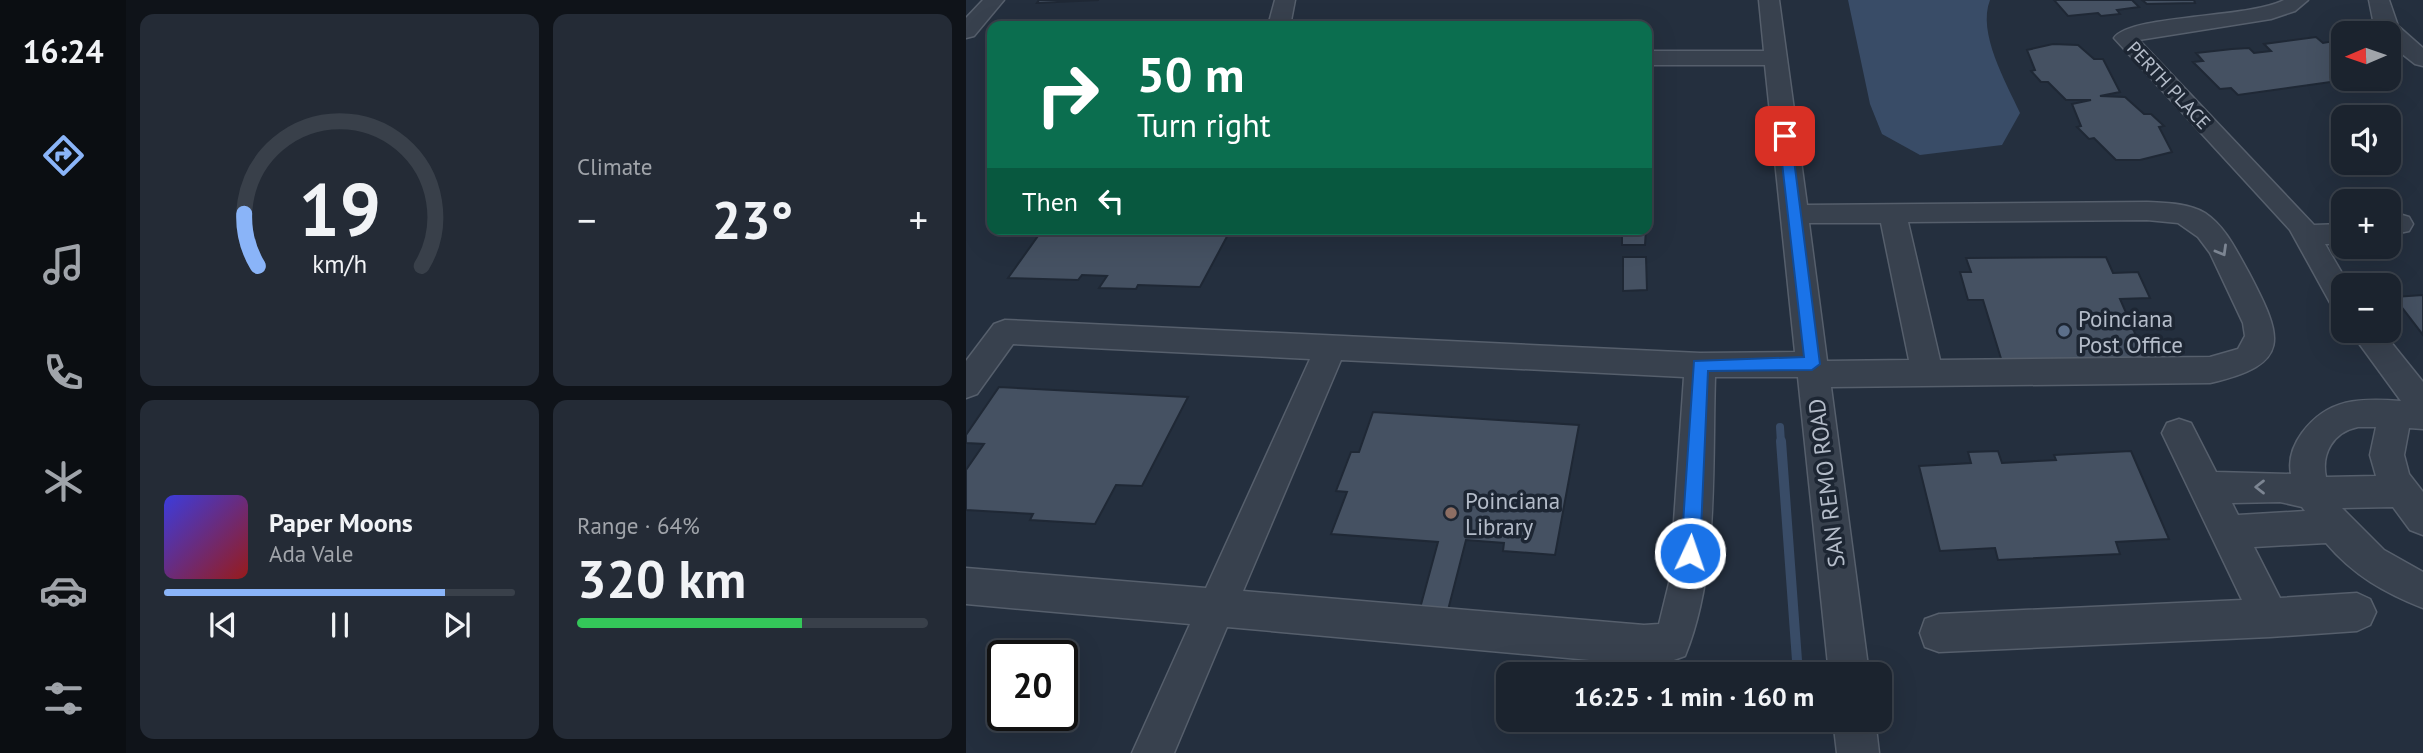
<!DOCTYPE html>
<meta charset="utf-8">
<style>
:root{--surface:#1b232e;--page:#242b36;--text:#f1f3f6;--muted:#a0a4aa;--line:#39404a;--accent:#8ab4f8}
body{margin:0;font-family:"PT Sans",sans-serif;background:var(--page);color:var(--text);height:100vh;display:flex;flex-direction:column;font-size:26px;white-space:nowrap}
*{box-sizing:border-box;margin:0}
p{font-size:23px;color:var(--muted)}
.icon{flex:none;width:38px;height:38px;fill:none;stroke:currentColor;stroke-width:2;stroke-linecap:round;stroke-linejoin:round}
.map{position:relative;flex:1;overflow:hidden}
.side{display:flex;flex-direction:column;gap:14px;padding:14px;background:#0f1319;width:840px}
.side>*{flex:none}
.top-card{position:absolute;left:21px;top:21px;width:665px;height:214px;border-radius:14px;box-shadow:0 7px 28px #0002,0 0 0 2px var(--line);background:#0b6e4f;color:#fff;overflow:hidden}
.needle{width:46px;rotate:268deg}
.buttons{position:absolute;left:1365px;top:21px;display:grid;gap:14px}
.buttons a{display:grid;place-items:center;width:70px;height:70px;border-radius:14px;background:var(--surface);box-shadow:0 7px 28px #0002,0 0 0 2px var(--line);font-size:35px}
.speed{position:absolute;left:21px;top:640px;display:flex;gap:14px;font-size:35px;font-weight:700;text-align:center}
.speed>*{display:grid;place-content:center;width:91px;height:91px;border-radius:50%;background:var(--surface);box-shadow:0 7px 28px #0002,0 0 0 2px var(--line);line-height:1}
.speed .limit{border:4px solid #111;border-radius:10px;background:#fff;color:#111}
.pin{position:absolute;display:grid;place-items:center;width:60px;height:60px;color:#fff;margin:-30px;border-radius:14px;box-shadow:0 4px 10px #0006}
.me{position:absolute;width:77px;margin:-38px;rotate:3deg;stroke-linejoin:round;filter:drop-shadow(0 0 5px #0008)}
.turn{display:flex;align-items:center;gap:24px;height:147px;padding:0 35px;font-size:32px}
.turn .icon{width:91px;height:91px;stroke-width:2.5}
.turn b{display:block;font-size:49px;line-height:60px}
.then{display:flex;align-items:center;height:66px;padding:0 35px;background:#0003;gap:14px;font-size:26px}
.big{font-size:52px;font-weight:800;line-height:1.1}
.side .widget{flex:1;display:flex;flex-direction:column;justify-content:center;gap:10px;min-width:0;padding:0 24px;border-radius:14px;background:var(--page)}
.side .dial{align-items:center;gap:0}
.dial svg{height:182px;overflow:visible;fill:none;stroke:var(--line);stroke-width:7;stroke-linecap:round;text-anchor:middle}
.dial text{fill:var(--text);stroke:none}
.song{display:flex;align-items:center;gap:21px}
.cover{width:84px;height:84px;border-radius:10px;background:linear-gradient(135deg,hsl(240 70% 55%),hsl(0 70% 35%))}
.played{height:7px;border-radius:4px;background:linear-gradient(90deg,var(--accent) 80%,var(--line) 80%)}
.keys{display:flex;justify-content:space-around;direction:ltr}
.heat{display:flex;justify-content:space-between;align-items:center;font-size:38px;direction:ltr}
.charge{height:10px;border-radius:5px;background:linear-gradient(90deg,#34c759 64%,var(--line) 0)}
.side .tiles{flex:1;display:grid;gap:14px;grid-template-columns:repeat(2,1fr)}
.trip{position:absolute;left:530px;top:662px;width:396px;height:70px;border-radius:14px;background:var(--surface);box-shadow:0 7px 28px #0002,0 0 0 2px var(--line);font-weight:800;line-height:70px;text-align:center}
main{display:flex;flex:1;min-height:0}
.menu{display:flex;flex-direction:column;width:126px;justify-content:space-around;align-items:center;background:#0b0e12;color:var(--muted)}
.menu .icon{width:49px;height:49px}
.menu .active{color:var(--accent)}
.menu b{font-size:32px;color:var(--text)}
.map>svg:first-child{display:block}
</style>
<main>
<nav class="menu">
<b>16:24</b>
<svg class="icon active" aria-label="directions" viewBox="0 0 24 24"><path d="M12 3l9 9-9 9-9-9zM9 14v-3h6M13 9l2 2-2 2"/></svg>
<svg class="icon" aria-label="music" viewBox="0 0 24 24"><path d="M9 18V5l10-2v13"/><circle cx="6" cy="18" r="3"/><circle cx="16" cy="16" r="3"/></svg>
<svg class="icon" aria-label="phone" viewBox="0 0 24 24"><path d="M5 4h4l2 5-3 2q2 4 5 5l2-3 5 2v4C11 20 4 13 5 4z"/></svg>
<svg class="icon" aria-label="climate" viewBox="0 0 24 24"><path d="M12 3v18M4 7l16 10M4 17L20 7"/></svg>
<svg class="icon" aria-label="car" viewBox="0 0 24 24"><path d="M5 17H2v-5l4-1 3-4h7l3 4 3 1v5h-3M9 17h6M6 11h13"/><circle cx="7" cy="17" r="2"/><circle cx="17" cy="17" r="2"/></svg>
<svg class="icon" aria-label="filters" viewBox="0 0 24 24"><path d="M4 7h16M4 17h16"/><circle cx="9" cy="7" r="2"/><circle cx="15" cy="17" r="2"/></svg>
</nav>
<section class="side">
<div class="tiles">
<div class="widget dial"><svg viewBox="0 0 100 80">
<path d="M14 69A42 42 0 1 1 86 69"/>
<path d="M14 69A42 42 0 0 1 8 46" stroke="#8ab4f8"/>
<text x="50" y="56" font-size="32" font-weight="700">19</text>
<text x="50" y="72" font-size="11">km/h</text>
</svg></div>
<div class="widget"><p>Climate</p>
<div class="heat"><a>−</a><b class="big">23°</b><a>+</a></div>
</div>
<div class="widget">
<div class="song"><i class="cover"></i><div><b>Paper Moons</b><p>Ada Vale</p></div></div>
<div class="played"></div>
<div class="keys"><svg class="icon" aria-label="previous" viewBox="0 0 24 24"><path d="M18 5L8 12l10 7zM5 5v14"/></svg><svg class="icon" aria-label="pause" viewBox="0 0 24 24"><path d="M8 5v14M16 5v14"/></svg><svg class="icon" aria-label="next" viewBox="0 0 24 24"><path d="M6 5l10 7-10 7zM19 5v14"/></svg></div>
</div>
<div class="widget"><p>Range · 64%</p><b class="big">320 km</b><div class="charge"></div></div>
</div>
</section>
<div class="map">
<svg width="1457" height="753" viewBox="0 0 1457 753">
<rect width="100%" height="100%" fill="#242f3e"/>
<path fill="#394c67" d="M882 0H1024C1011 33 1040 82 1054 113L1036 145 954 155 916 134 904 104Z"/>
<g fill="none" stroke-linecap="round" stroke-linejoin="round">
<polyline stroke="#394c67" stroke-width="8" points="814,427 815,443"/>
<polyline stroke="#394c67" stroke-width="10" points="815,441 832,674"/>
</g>
<g fill="#455162" stroke="#1f2835" stroke-width="2">
<polygon points="73,0 133,0 71,3"/>
<polygon points="1088,0 1166,0 1173,7 1151,10 1154,14 1135,16 1132,13 1102,16"/>
<polygon points="1176,0 1228,0 1229,3 1181,4"/>
<polygon points="1350,37 1357,43 1368,41 1377,49 1377,79 1386,79 1272,95 1265,88 1254,89 1227,62 1237,61 1230,53 1266,49 1283,48 1288,53 1305,51 1298,44"/>
<polygon points="1087,44 1112,45 1128,59 1137,59 1154,92 1134,96 1159,97 1178,114 1185,114 1198,126 1193,127 1206,152 1174,160 1150,160 1128,138 1123,139 1111,127 1115,126 1106,104 1125,100 1100,100 1082,82 1075,82 1065,71 1069,70 1061,50"/>
<polygon points="77,229 265,229 234,287 172,285 170,289 133,288 141,276 116,275 112,280 42,278"/>
<polygon points="656,229 680,229 679,245 656,245"/>
<polygon points="657,257 680,257 681,290 657,291"/>
<polygon points="1140,257 1147,273 1172,272 1184,298 1154,299 1182,363 1037,365 1017,300 1002,300 994,272 1005,272 1000,258"/>
<polygon points="1457,295 1457,335 1428,297"/>
<polygon points="33,387 222,397 176,486 150,485 129,524 64,520 67,514 0,510 0,470 18,444 0,443 0,435"/>
<polygon points="407,412 613,425 589,555 537,551 538,543 500,540 481,614 453,612 472,542 365,534 381,492 370,491 385,452 393,452"/>
<polygon points="1032,451 1036,463 1090,460 1088,455 1165,451 1203,539 1150,542 1154,554 1032,560 1029,548 974,551 953,466 1005,463 1002,452"/>
</g>
<g fill="none" stroke-linecap="round" stroke-linejoin="round">
<g stroke="#565f6c" stroke-width="3">
<g id="minor">
<polygon points="17,0 38,0 8,36 0,38 0,18"/>
<polygon points="309,0 329,0 324,26 302,26"/>
<path d="M793 0H813L841 205 1181 202C1200 203 1222 203 1239 213 1260 227 1271 252 1283 273 1317 338 1327 364 1244 383L865 387 903 674H863L832 377H749C746 467 753 573 719 656L705 661 678 665 261 627 208 753H166L224 624 0 604V568L240 588 344 359 47 344 11 394 0 398V361L28 324 39 320 734 353 829 352 799 65H681V51H798ZM1181 220 1212 223 1232 237 1244 253 1277 323 1279 336 1272 349 1244 357 974 360 942 222ZM843 223H915L943 360 861 361ZM375 360 718 377 704 579 693 624 678 625 277 591Z"/>
<path d="M1318 0H1342L1329 11 1305 19 1173 40 1348 225 1377 224V244H1359L1383 285H1377V311L1367 308 1324 230 1148 38C1165 14 1282 19 1318 0Z"/>
<polygon points="1403,0 1423,0 1432,26 1457,48 1457,66 1449,64 1426,46 1423,42 1423,33 1415,33 1407,20"/>
<polygon points="1433,214 1443,217 1447,224 1443,231 1423,235 1423,217"/>
<path d="M1384 331H1416L1457 382V429L1443 428 1438 455 1443 474 1457 492V535L1444 530 1427 507 1376 508 1418 550 1457 572V608C1419 593 1387 575 1360 543L1288 547 1314 598 1391 593 1404 599 1410 612 1404 625 1391 631 1304 637 973 652 959 647 954 633 959 619 973 614 1276 600 1196 433 1201 423 1213 419 1225 423 1250 472 1325 474C1322 459 1328 444 1336 433 1362 398 1394 398 1435 401ZM1392 427H1410L1404 455 1410 476 1360 477C1355 454 1367 432 1392 427ZM1314 502 1336 507 1339 511 1272 515 1266 503Z"/>
<polygon points="867,719 909,719 913,753 871,753"/>
</g>
</g>
<use href="#minor" fill="#38414e" fill-rule="evenodd"/>
</g>
<defs><path id="oneway-chevron" d="M-2-3.5L2.5 0L-2 3.5" fill="none" stroke-width="1.6" stroke-linecap="round" stroke-linejoin="round" transform="scale(1.75)"/></defs>
<g stroke="#7c8592">
<use href="#oneway-chevron" transform="translate(1256 251) rotate(60)"/>
<use href="#oneway-chevron" transform="translate(1294 487) rotate(180)"/>
</g>
<polygon fill="#1a73e8" stroke="#114b97" stroke-width="2" points="819,132 825,136 854,364 846,370 742,371 734,553 731,559 724,561 718,559 715,553 728,361 838,357 813,136"/>
<circle fill="#5c6f8a" stroke="#1d2633" stroke-width="2.5" cx="1098" cy="331" r="7"/>
<circle fill="#8d6e63" stroke="#1d2633" stroke-width="2.5" cx="485" cy="513" r="7"/>
<g text-anchor="middle" dominant-baseline="central" stroke-width="7" stroke-linejoin="round" paint-order="stroke">
<g font-size="19" fill="#b4bcc9" stroke="#1d2633">
<text transform="translate(1203 85) rotate(47)">PERTH PLACE</text>
</g>
<g font-size="23" fill="#b4bcc9" stroke="#1d2633" text-anchor="start">
<text x="1112" y="318">Poinciana<tspan x="1112" dy="26">Post Office</tspan></text>
<text x="499" y="500">Poinciana<tspan x="499" dy="26">Library</tspan></text>
</g>
<g font-size="23" fill="#b4bcc9" stroke="#1d2633">
<text transform="translate(860 483) rotate(-97)">SAN REMO ROAD</text>
</g>
</g>
</svg>
<div class="buttons">
<a><svg class="needle" viewBox="-14 -14 28 28"><path d="M0-13l5 13h-10z" fill="#e53935"/><path d="M0 13l5-13h-10z" fill="#a0a4aa"/></svg></a>
<a><svg class="icon" aria-label="sound" viewBox="0 0 24 24"><path d="M4 9h4l5-4v14l-5-4H4zM17 9q2 3 0 6"/></svg></a>
<a>+</a>
<a>−</a>
</div>
<div class="speed"><div class="limit">20</div></div>
<div class="pin" style="left:819px;top:136px;background:#d93025"><svg class="icon" aria-label="arrive" viewBox="0 0 24 24"><path d="M6 21V4h12l-3 4 3 4H6"/></svg></div>
<svg class="me" style="left:724px;top:553px" viewBox="-20 -20 40 40"><circle r="17" fill="#1a73e8" stroke="#fff" stroke-width="3"/><path d="M0-11L8 9 0 5-8 9z" fill="#fff"/></svg>
<div class="trip">16:25 · 1 min · 160 m</div>
<div class="top-card">
<div class="turn"><svg class="icon" aria-label="right" viewBox="0 0 24 24"><path d="M7 20v-9h11M14 6l5 5-5 5"/></svg><div><b>50 m</b>Turn right</div></div>
<div class="then">Then<svg class="icon" aria-label="left" viewBox="0 0 24 24"><path d="M17 20v-9H6M10 6l-5 5 5 5"/></svg></div>
</div>
</div>
</main>
